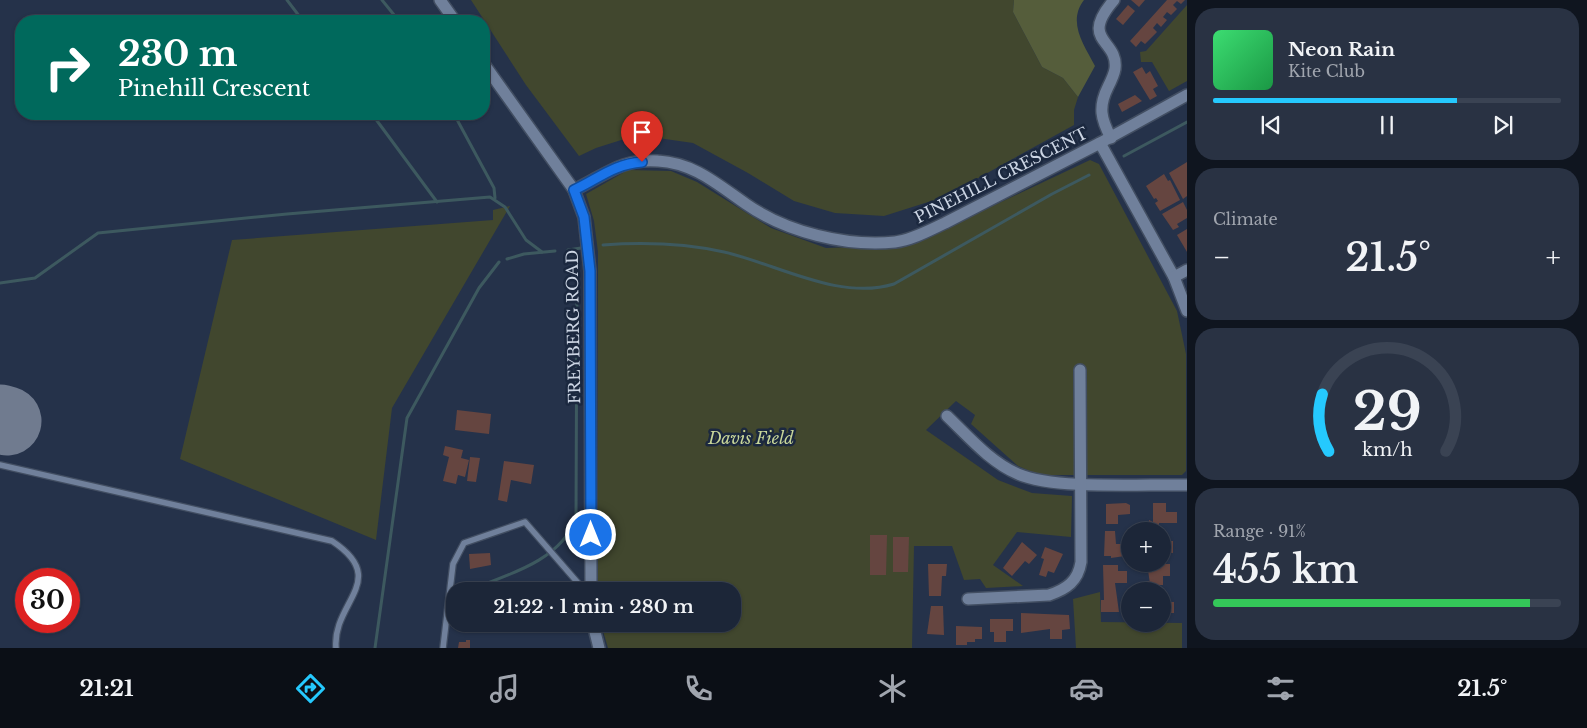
<!DOCTYPE html>
<meta charset="utf-8">
<style>
:root{--surface:#1c2638;--page:#293243;--text:#f1f3f6;--muted:#a0a5ae;--line:#3a4353;--accent:#25c9fe}
body{margin:0;font-family:"Libre Baskerville",serif;background:var(--page);color:var(--text);height:100vh;display:flex;flex-direction:column;font-size:19px;white-space:nowrap}
*{box-sizing:border-box;margin:0}
p{font-size:16px;color:var(--muted)}
.icon{flex:none;width:28px;height:28px;fill:none;stroke:currentColor;stroke-width:2;stroke-linecap:round;stroke-linejoin:round}
.map{position:relative;flex:1;overflow:hidden}
.drawer{display:flex;flex-direction:column;gap:8px;padding:8px;background:#0f151f;width:400px}
.drawer>*{flex:none}
.hud{position:absolute;left:15px;top:15px;width:475px;height:105px;border-radius:20px;box-shadow:0 1px 4px #0004,0 0 0 1px var(--line);background:#00695c;color:#fff;overflow:hidden}
.controls{position:absolute;left:1121px;top:522px;display:grid;gap:10px}
.controls a{display:grid;place-items:center;width:50px;height:50px;border-radius:50%;background:var(--surface);box-shadow:0 1px 4px #0004,0 0 0 1px var(--line);font-size:25px}
.speed{position:absolute;left:15px;top:568px;display:flex;gap:10px;font-size:25px;font-weight:700;text-align:center}
.speed>*{display:grid;place-content:center;width:65px;height:65px;border-radius:50%;background:var(--surface);box-shadow:0 1px 4px #0004,0 0 0 1px var(--line);line-height:1}
.speed .limit{border:8px solid #d22;background:#fff;color:#111}
.pin{position:absolute;display:grid;place-items:center;width:42px;height:42px;color:#fff;margin:-51px -21px;border-radius:50% 50% 50% 0;rotate:-45deg;box-shadow:0 0 5px #0007}
.pin .icon{rotate:45deg}
.me{position:absolute;width:55px;margin:-28px;rotate:0deg;stroke-linejoin:round;filter:drop-shadow(0 0 4px #0008)}
.turn{display:flex;align-items:center;gap:18px;height:105px;padding:0 20px;font-size:22px}
.turn .icon{width:65px;height:65px;stroke-width:2.5}
.turn b{display:block;font-size:35px;line-height:42px}
.big{font-size:38px;font-weight:600;line-height:1.1}
.drawer .tile{flex:1;display:flex;flex-direction:column;justify-content:center;gap:8px;min-width:0;padding:0 18px;border-radius:20px;background:var(--page)}
.drawer .dial{align-items:center;gap:0}
.dial svg{height:130px;overflow:visible;fill:none;stroke:var(--line);stroke-width:7;stroke-linecap:round;text-anchor:middle}
.dial text{fill:var(--text);stroke:none}
.song{display:flex;align-items:center;gap:15px}
.cover{width:60px;height:60px;border-radius:8px;background:linear-gradient(135deg,hsl(140 70% 55%),hsl(140 70% 35%))}
.played{height:5px;border-radius:2px;background:linear-gradient(90deg,var(--accent) 70%,var(--line) 70%)}
.keys{display:flex;justify-content:space-around;direction:ltr}
.heat{display:flex;justify-content:space-between;align-items:center;font-size:28px;direction:ltr}
.charge{height:8px;border-radius:4px;background:linear-gradient(90deg,#34c759 91%,var(--line) 0)}
.trip{position:absolute;left:446px;top:582px;width:295px;height:50px;border-radius:20px;background:var(--surface);box-shadow:0 1px 4px #0004,0 0 0 1px var(--line);font-weight:600;line-height:50px;text-align:center}
.tabs{display:flex;height:80px;justify-content:space-around;align-items:center;background:#0b0f16;color:var(--muted)}
.tabs .icon{width:35px;height:35px}
.tabs .selected{color:var(--accent)}
.tabs b{font-size:22px;color:var(--text)}
main{display:flex;flex:1;min-height:0}
.map>svg:first-child{display:block}
</style>
<main>
<div class="map">
<svg width="1187" height="648" viewBox="0 0 1187 648">
<rect width="100%" height="100%" fill="#25324a"/>
<g fill="#41472e">
<polygon points="471,0 1014,0 1013,12 1042,67 1063,78 1078,97 1074,110 1074,125 944,197 884,216 835,213 794,201 748,173 693,143 637,135 596,148 579,156 526,85"/>
<polygon points="1187,5 1187,81 1169,91 1152,62 1141,62 1140,52 1146,51"/>
<polygon points="1090,160 1099,164 1177,311 1186,354 1186,471 1182,475 1039,475 1018,466 971,424 975,415 956,401 926,430 998,480 1032,493 1072,496 1071,537 1017,532 993,565 1023,586 986,588 980,579 964,580 952,546 914,546 912,648 608,648 601,624 732,624 732,591 598,591 598,252 594,221 586,194 628,170 671,171 697,182 771,228 826,248 910,245"/>
<polygon points="510,206 392,408 376,540 180,459 232,240 493,220 493,210"/>
<polygon points="1100,592 1101,622 1182,623 1182,648 1076,648 1073,599"/>
</g>
<path fill="#555d3b" d="M1014 0H1084C1067 22 1084 45 1095 66L1078 97 1063 78 1042 67 1013 12Z"/>
<g fill="none" stroke-linecap="round" stroke-linejoin="round">
<g stroke="#3d595f" stroke-width="3">
<polyline points="287,0 303,21"/>
<polyline points="382,0 399,21"/>
<polyline points="372,114 437,202"/>
<polyline points="454,114 494,188 495,198"/>
<polyline points="1124,156 1187,122"/>
<path d="M603 245C644 242 683 243 724 252 777 264 839 301 894 284L1052 194 1089 175"/>
<polyline points="568,250 581,248"/>
<polyline points="507,259 524,254 555,251"/>
<polyline points="0,283 35,278 98,233 287,214 490,197 505,207 526,240 542,252"/>
<path d="M469 590C507 575 561 561 576 518L577 265"/>
<polyline points="375,648 407,418 479,288 499,262"/>
</g>
<polyline stroke="#707b8f" stroke-width="69" points="0,419 7,421"/>
</g>
<g fill="#654540">
<polygon points="1131,0 1145,0 1139,7"/>
<polygon points="1167,0 1185,0 1181,4 1177,1 1173,5 1177,9 1171,15 1167,12 1163,17 1167,20 1161,27 1157,23 1153,28 1157,32 1145,44 1141,41 1136,47 1130,41"/>
<polygon points="1128,5 1135,11 1123,25 1116,19"/>
<polygon points="1142,67 1146,74 1150,71 1158,86 1153,89 1157,96 1150,100 1133,72"/>
<polygon points="1135,95 1142,101 1122,112 1118,104"/>
<polygon points="1187,162 1187,196 1183,199 1169,173"/>
<polygon points="1164,174 1168,181 1170,180 1180,200 1160,211 1155,203 1158,201 1156,198 1154,199 1146,186"/>
<polygon points="1183,202 1187,210 1187,218 1177,224 1179,227 1173,230 1162,214"/>
<polygon points="1187,229 1187,252 1177,235"/>
<polygon points="457,410 491,414 489,434 455,430"/>
<polygon points="445,446 463,450 461,458 469,460 465,477 458,475 456,484 443,481 449,457 443,455"/>
<polygon points="470,457 480,458 476,482 467,481"/>
<polygon points="504,461 534,465 531,484 511,480 507,502 498,500"/>
<polygon points="1126,503 1130,505 1130,514 1118,515 1118,524 1106,524 1106,504"/>
<polygon points="1153,503 1166,503 1166,512 1177,512 1177,523 1159,523 1159,531 1148,531 1149,520 1153,522"/>
<polygon points="1105,531 1115,531 1116,544 1125,544 1125,556 1111,558 1111,556 1104,556"/>
<polygon points="1162,532 1165,532 1165,541 1173,541 1173,553 1162,552"/>
<polygon points="870,535 887,535 886,575 870,575"/>
<polygon points="893,537 909,537 908,572 893,572"/>
<polygon points="1022,542 1037,555 1029,564 1025,561 1012,576 1003,568"/>
<polygon points="1045,547 1063,554 1054,573 1048,571 1046,577 1039,575 1044,559 1041,558"/>
<polygon points="490,553 491,565 470,569 469,554"/>
<polygon points="928,564 947,564 946,576 942,576 941,596 929,596"/>
<polygon points="1150,564 1170,564 1170,576 1163,576 1163,585 1156,585 1156,591 1146,591 1146,581 1149,581 1150,584 1148,570 1150,570"/>
<polygon points="1103,565 1118,565 1118,571 1127,571 1127,583 1115,583 1119,612 1101,612 1101,600 1104,600"/>
<rect x="1162" y="602" width="12" height="11"/>
<polygon points="931,606 943,606 944,635 927,634"/>
<polygon points="1021,613 1069,615 1070,629 1062,630 1062,639 1050,639 1050,629 1021,633"/>
<polygon points="990,619 1013,619 1013,631 1006,631 1006,642 994,642 994,632 990,632"/>
<polygon points="529,624 571,624 571,626 564,628 564,632 536,632 536,626 529,626"/>
<polygon points="956,626 982,627 982,639 975,639 975,642 967,642 967,645 956,645"/>
<polygon points="466,640 470,640 470,648 458,648 459,642 466,642"/>
</g>
<g fill="none" stroke-linecap="round" stroke-linejoin="round">
<g stroke="#424e62" stroke-width="8">
<g id="service">
<path d="M0 465 332 541C391 580 332 602 336 648"/>
<polyline points="443,648 453,564 464,543 525,522 585,591"/>
</g>
</g>
<g stroke="#424e62" stroke-width="14">
<g id="minor">
<polyline points="440,0 455,21"/>
<polyline points="484,64 574,190 584,217 590,271 591,591"/>
<path d="M1111 138C1101 119 1098 107 1108 87 1111 81 1114 75 1115 69 1119 39 1078 42 1114 0"/>
<polyline points="1100,143 1174,277 1187,311"/>
<path d="M574 190C604 176 621 158 658 161 694 163 717 184 746 204 786 232 846 247 895 242 912 240 930 230 945 223L1100 143 1187 95"/>
<polyline points="1174,277 1187,270"/>
<path d="M947 416C969 437 990 462 1018 474 1055 490 1144 484 1187 485"/>
<path d="M968 599 1049 595C1067 589 1078 581 1081 562L1080 370"/>
<polyline points="593,624 599,648"/>
</g>
</g>
<use href="#service" stroke="#70809b" stroke-width="5.5"/>
<use href="#minor" stroke="#70809b" stroke-width="11"/>
</g>
<g fill="none" stroke-linecap="round" stroke-linejoin="round">
<g stroke="#114b97" stroke-width="12">
<path id="route" d="M591 535 590 271 584 217 574 190C598 179 614 164 642 162"/>
</g>
<use href="#route" stroke="#1a73e8" stroke-width="9"/>
</g>
<g text-anchor="middle" dominant-baseline="central" stroke-width="5" stroke-linejoin="round" paint-order="stroke">
<g font-size="16" fill="#ccd5e4" stroke="#1b283f">
<text transform="translate(1001 175) rotate(-27)">PINEHILL CRESCENT</text>
<text transform="translate(573 327) rotate(-91)">FREYBERG ROAD</text>
</g>
<g font-size="16" font-style="italic" fill="#c9d79a" stroke="#1b283f">
<text x="751" y="438">Davis Field</text>
</g>
</g>
</svg>
<div class="controls">
<a>+</a>
<a>−</a>
</div>
<div class="speed"><div class="limit">30</div></div>
<div class="pin" style="left:642px;top:162px;background:#d93025"><svg class="icon" aria-label="arrive" viewBox="0 0 24 24"><path d="M6 21V4h12l-3 4 3 4H6"/></svg></div>
<svg class="me" style="left:591px;top:535px" viewBox="-20 -20 40 40"><circle r="17" fill="#1a73e8" stroke="#fff" stroke-width="3"/><path d="M0-11L8 9 0 5-8 9z" fill="#fff"/></svg>
<div class="trip">21:22 · 1 min · 280 m</div>
<div class="hud">
<div class="turn"><svg class="icon" aria-label="right" viewBox="0 0 24 24"><path d="M7 20v-9h11M14 6l5 5-5 5"/></svg><div><b>230 m</b>Pinehill Crescent</div></div>
</div>
</div>
<section class="drawer">
<div class="tile">
<div class="song"><i class="cover"></i><div><b>Neon Rain</b><p>Kite Club</p></div></div>
<div class="played"></div>
<div class="keys"><svg class="icon" aria-label="previous" viewBox="0 0 24 24"><path d="M18 5L8 12l10 7zM5 5v14"/></svg><svg class="icon" aria-label="pause" viewBox="0 0 24 24"><path d="M8 5v14M16 5v14"/></svg><svg class="icon" aria-label="next" viewBox="0 0 24 24"><path d="M6 5l10 7-10 7zM19 5v14"/></svg></div>
</div>
<div class="tile"><p>Climate</p>
<div class="heat"><a>−</a><b class="big">21.5°</b><a>+</a></div>
</div>
<div class="tile dial"><svg viewBox="0 0 100 80">
<path d="M14 69A42 42 0 1 1 86 69"/>
<path d="M14 69A42 42 0 0 1 10 34" stroke="#25c9fe"/>
<text x="50" y="56" font-size="32" font-weight="700">29</text>
<text x="50" y="72" font-size="11">km/h</text>
</svg></div>
<div class="tile"><p>Range · 91%</p><b class="big">455 km</b><div class="charge"></div></div>
</section>
</main>
<nav class="tabs">
<b>21:21</b>
<svg class="icon selected" aria-label="directions" viewBox="0 0 24 24"><path d="M12 3l9 9-9 9-9-9zM9 14v-3h6M13 9l2 2-2 2"/></svg>
<svg class="icon" aria-label="music" viewBox="0 0 24 24"><path d="M9 18V5l10-2v13"/><circle cx="6" cy="18" r="3"/><circle cx="16" cy="16" r="3"/></svg>
<svg class="icon" aria-label="phone" viewBox="0 0 24 24"><path d="M5 4h4l2 5-3 2q2 4 5 5l2-3 5 2v4C11 20 4 13 5 4z"/></svg>
<svg class="icon" aria-label="climate" viewBox="0 0 24 24"><path d="M12 3v18M4 7l16 10M4 17L20 7"/></svg>
<svg class="icon" aria-label="car" viewBox="0 0 24 24"><path d="M5 17H2v-5l4-1 3-4h7l3 4 3 1v5h-3M9 17h6M6 11h13"/><circle cx="7" cy="17" r="2"/><circle cx="17" cy="17" r="2"/></svg>
<svg class="icon" aria-label="filters" viewBox="0 0 24 24"><path d="M4 7h16M4 17h16"/><circle cx="9" cy="7" r="2"/><circle cx="15" cy="17" r="2"/></svg>
<b>21.5°</b>
</nav>
